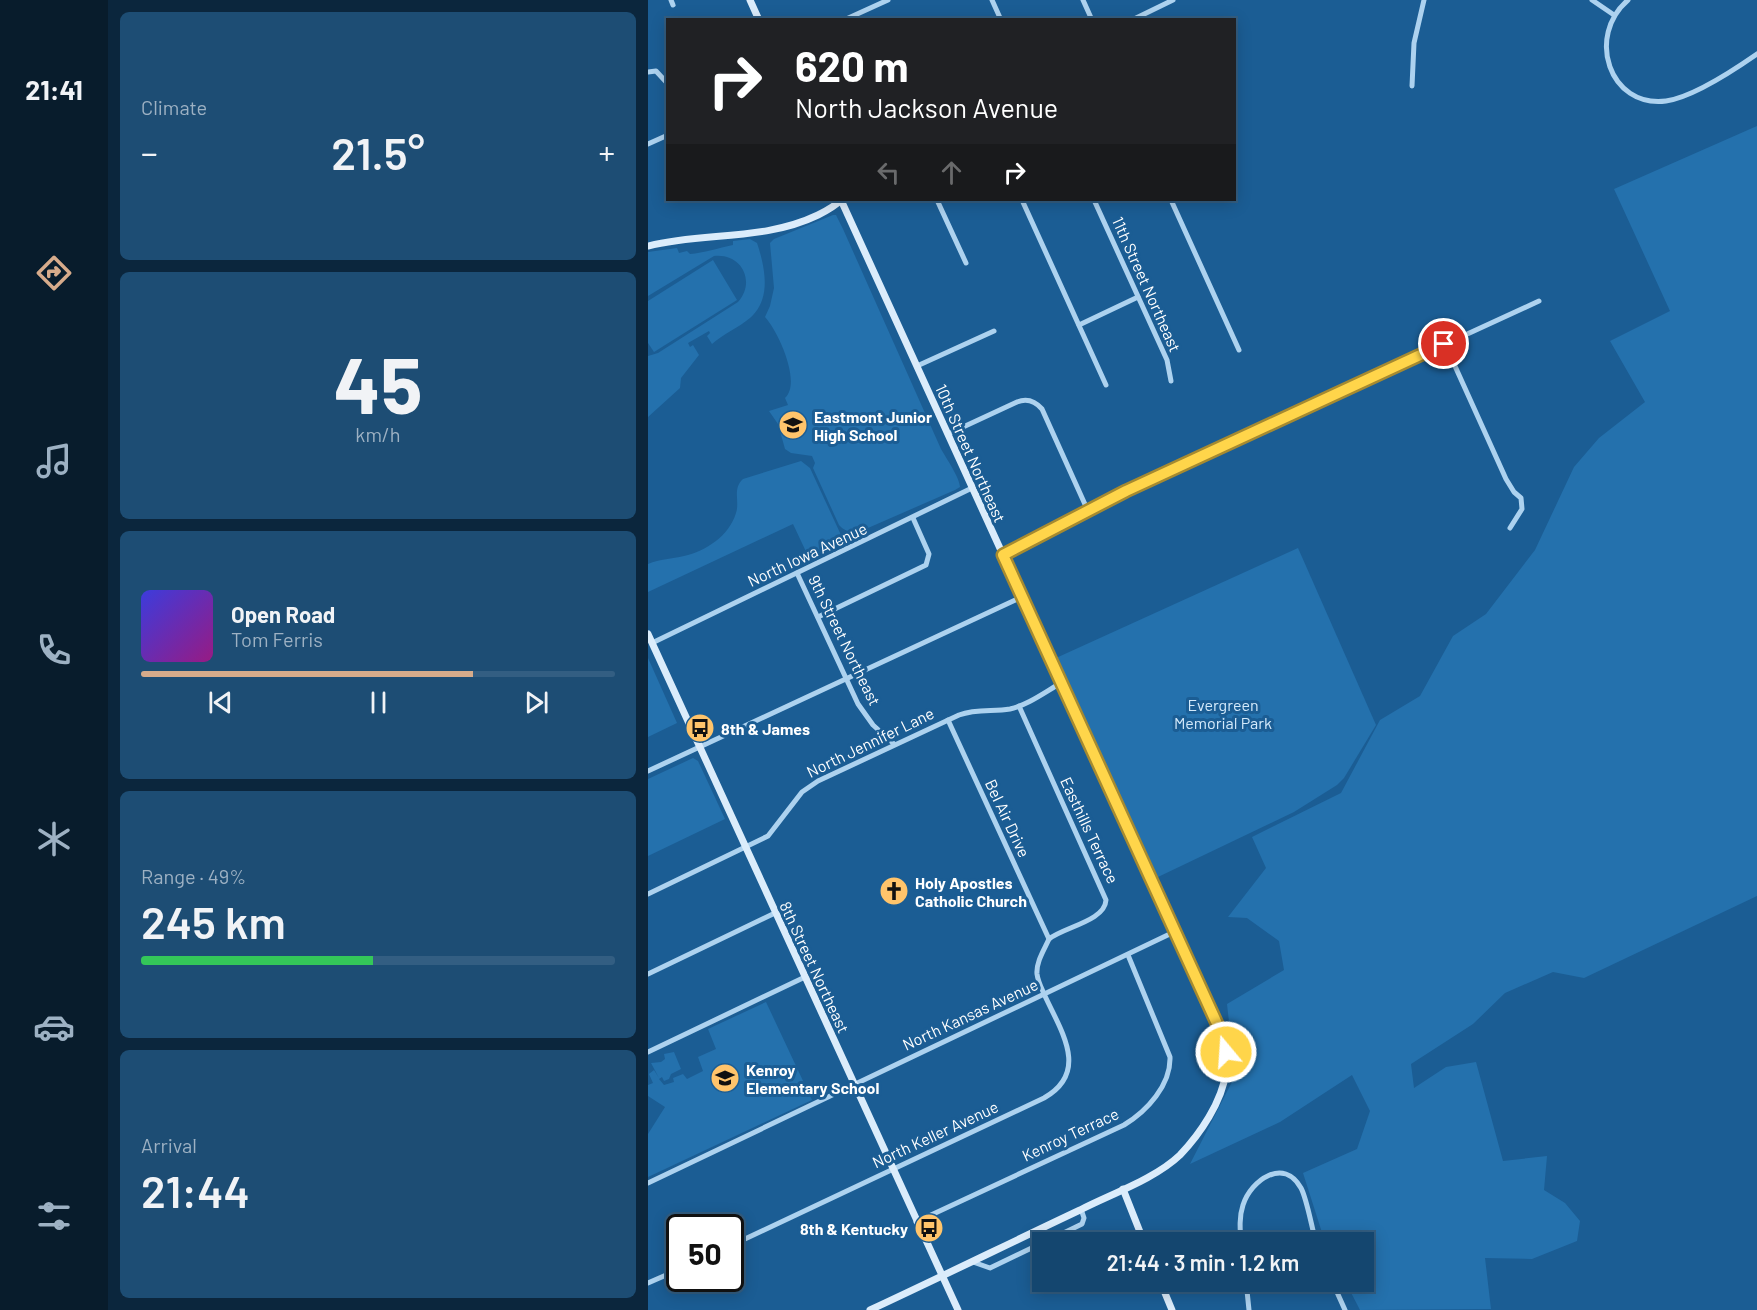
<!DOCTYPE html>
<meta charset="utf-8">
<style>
:root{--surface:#14466f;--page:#1d4d74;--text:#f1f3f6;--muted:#9db1c3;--line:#335e82;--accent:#d6ab8b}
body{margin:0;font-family:Barlow,sans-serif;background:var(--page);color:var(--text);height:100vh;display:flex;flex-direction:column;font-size:22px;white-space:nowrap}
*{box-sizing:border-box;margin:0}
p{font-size:20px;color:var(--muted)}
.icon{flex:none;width:33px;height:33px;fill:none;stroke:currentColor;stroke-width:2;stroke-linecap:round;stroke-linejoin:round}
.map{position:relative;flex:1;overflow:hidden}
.sheet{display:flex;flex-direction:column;gap:12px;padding:12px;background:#0b263d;width:540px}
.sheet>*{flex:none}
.guide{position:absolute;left:18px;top:18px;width:570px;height:183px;border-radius:0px;box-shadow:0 3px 15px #0003,0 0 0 2px var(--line);background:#202124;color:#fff;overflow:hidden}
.speed{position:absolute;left:18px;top:1214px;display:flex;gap:12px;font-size:30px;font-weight:700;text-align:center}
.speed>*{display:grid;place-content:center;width:78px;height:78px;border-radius:50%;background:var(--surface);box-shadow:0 3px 15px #0003,0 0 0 2px var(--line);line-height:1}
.speed .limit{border:3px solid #111;border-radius:9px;background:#fff;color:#111}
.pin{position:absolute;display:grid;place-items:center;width:51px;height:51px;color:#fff;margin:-26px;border:3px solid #fff;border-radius:50%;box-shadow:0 2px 6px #0007}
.me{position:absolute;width:66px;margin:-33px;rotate:342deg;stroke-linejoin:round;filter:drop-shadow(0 0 4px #0008)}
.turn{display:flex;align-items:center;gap:21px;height:126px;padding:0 30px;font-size:27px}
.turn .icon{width:78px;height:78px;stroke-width:2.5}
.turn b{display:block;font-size:42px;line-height:51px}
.lanes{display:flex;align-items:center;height:57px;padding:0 30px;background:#0003;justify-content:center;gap:30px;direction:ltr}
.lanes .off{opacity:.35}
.big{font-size:45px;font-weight:600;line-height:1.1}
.sheet .widget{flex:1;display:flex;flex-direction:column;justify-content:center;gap:9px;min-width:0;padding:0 21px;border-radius:9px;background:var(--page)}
.sheet .dial{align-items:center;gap:0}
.dial b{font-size:78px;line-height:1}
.song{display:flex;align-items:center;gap:18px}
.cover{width:72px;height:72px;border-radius:9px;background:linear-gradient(135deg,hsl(240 70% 55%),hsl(310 70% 35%))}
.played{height:6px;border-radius:3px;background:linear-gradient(90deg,var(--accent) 70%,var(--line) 70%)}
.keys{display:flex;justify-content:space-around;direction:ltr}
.heat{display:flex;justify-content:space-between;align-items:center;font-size:33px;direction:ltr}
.charge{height:9px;border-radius:4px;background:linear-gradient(90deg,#34c759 49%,var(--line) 0)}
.trip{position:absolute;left:384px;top:1232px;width:342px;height:60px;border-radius:0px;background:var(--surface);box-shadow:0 3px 15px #0003,0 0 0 2px var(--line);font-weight:600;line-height:60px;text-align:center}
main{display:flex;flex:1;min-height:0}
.dock{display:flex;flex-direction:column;width:108px;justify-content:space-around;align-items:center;background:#081c2c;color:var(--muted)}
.dock .icon{width:42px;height:42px}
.dock .active{color:var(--accent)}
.dock b{font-size:27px;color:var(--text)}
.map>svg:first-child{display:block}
</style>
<main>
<nav class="dock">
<b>21:41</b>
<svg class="icon active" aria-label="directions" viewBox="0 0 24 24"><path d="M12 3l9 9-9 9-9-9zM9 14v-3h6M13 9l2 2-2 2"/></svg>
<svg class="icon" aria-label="music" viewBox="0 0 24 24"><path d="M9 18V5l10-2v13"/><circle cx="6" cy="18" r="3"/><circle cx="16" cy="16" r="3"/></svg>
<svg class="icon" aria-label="phone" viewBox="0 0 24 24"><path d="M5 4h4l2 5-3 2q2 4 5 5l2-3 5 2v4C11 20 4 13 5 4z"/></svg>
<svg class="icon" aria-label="climate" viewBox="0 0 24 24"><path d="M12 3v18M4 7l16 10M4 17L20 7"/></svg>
<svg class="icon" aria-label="car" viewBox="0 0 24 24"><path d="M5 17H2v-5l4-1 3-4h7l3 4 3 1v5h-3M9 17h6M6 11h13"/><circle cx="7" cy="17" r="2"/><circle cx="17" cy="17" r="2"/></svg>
<svg class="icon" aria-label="filters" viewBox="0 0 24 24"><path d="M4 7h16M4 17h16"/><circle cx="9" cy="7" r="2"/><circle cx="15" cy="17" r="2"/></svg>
</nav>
<section class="sheet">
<div class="widget"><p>Climate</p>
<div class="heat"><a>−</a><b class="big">21.5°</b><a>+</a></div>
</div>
<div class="widget dial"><b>45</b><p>km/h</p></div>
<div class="widget">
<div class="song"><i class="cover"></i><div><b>Open Road</b><p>Tom Ferris</p></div></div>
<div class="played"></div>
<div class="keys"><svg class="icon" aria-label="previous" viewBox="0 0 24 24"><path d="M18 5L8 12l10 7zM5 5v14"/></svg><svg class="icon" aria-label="pause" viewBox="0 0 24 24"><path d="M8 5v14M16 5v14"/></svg><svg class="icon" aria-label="next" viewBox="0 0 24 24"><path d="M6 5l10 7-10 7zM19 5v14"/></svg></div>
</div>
<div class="widget"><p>Range · 49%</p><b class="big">245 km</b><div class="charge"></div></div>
<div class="widget"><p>Arrival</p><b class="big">21:44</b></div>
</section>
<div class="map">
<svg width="1109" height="1310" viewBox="0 0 1109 1310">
<rect width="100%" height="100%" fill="#1b5d94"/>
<g fill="#2471ad">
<polygon points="1109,126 1109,896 936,978 905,972 857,993 825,1024 763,1064 766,1088 798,1067 828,1062 855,1161 899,1156 896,1190 917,1203 932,1221 929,1241 884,1259 837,1258 843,1309 712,1310 697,1281 716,1281 716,1242 677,1242 655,1173 709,1149 722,1111 704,1075 632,1122 542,1164 587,1076 579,1004 636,970 631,941 599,918 580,917 618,868 604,837 693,793 732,720 772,696 805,636 838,614 887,550 926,467 951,438 997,402 962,341 1022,311 966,189"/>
<path d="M185 215H188L195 229 293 449C298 458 312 478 312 487L307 490 220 528C209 532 200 535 191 525L165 468 167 463 164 456 143 453 137 449 130 424 121 411 140 405 137 398C154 383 130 331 117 317L122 306 126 288 122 243 126 239Z"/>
<path d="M102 239 109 243C117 267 124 299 102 318 90 328 75 334 64 344L59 336 62 333 61 331 40 343 42 347 45 345 51 355 33 378 32 388 0 417V356L10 353 90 302C108 282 94 253 66 256L0 296V252L29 248 31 253 39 251 42 254C56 253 70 248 85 245V241Z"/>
<polygon points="65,260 89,300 6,352 0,343 0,301"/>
<path d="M153 461 162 468 193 535 178 550 161 558 145 524 0 592V564C12 559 24 559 36 556 58 551 81 536 88 513 92 501 84 489 95 479Z"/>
<polygon points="650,548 728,725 696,778 689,785 646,812 510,877 408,658"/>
<polygon points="0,658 29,723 0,737"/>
<polygon points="45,758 50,761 77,819 0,856 0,779"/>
<polygon points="118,1002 164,1100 0,1177 0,1134 17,1107 0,1096 0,1085 5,1083 1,1074 6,1070 11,1078 3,1063 13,1062 17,1059 16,1054 26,1052 33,1069 23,1074 21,1079 16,1081 14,1077 11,1079 16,1085 26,1082 25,1078 35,1074 39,1079 55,1071 50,1057 68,1049 60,1029"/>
</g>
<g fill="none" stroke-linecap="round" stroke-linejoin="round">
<g stroke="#add2ef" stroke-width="5">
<polyline points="23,0 25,5"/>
<polyline points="344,0 353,20"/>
<polyline points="435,0 444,20"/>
<polyline points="944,0 966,15"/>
<path d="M980 0C938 36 961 108 1018 101 1046 97 1086 70 1109 54"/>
<polyline points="196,20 240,0"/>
<polyline points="484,20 525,0"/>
<polyline points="0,72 8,71 20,84"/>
<polyline points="764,86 766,43 776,0"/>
<polyline points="0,144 20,135"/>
<polyline points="289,200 318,263"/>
<polyline points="374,200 458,385"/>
<polyline points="446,200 519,360 523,381"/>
<polyline points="523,200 591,350"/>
<polyline points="431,325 490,297"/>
<polyline points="797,344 858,479 866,492 873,498 874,509 862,528"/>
<polyline points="269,366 346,331"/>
<path d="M300 434 369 402C379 398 387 401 394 409L440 511"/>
<polyline points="355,555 478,491 891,301"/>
<polyline points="149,573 210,704 225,725 246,744"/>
<polyline points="170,617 278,565 281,554 265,518"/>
<polyline points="4,643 324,488"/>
<path d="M371 706 458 900C457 921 416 927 401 939"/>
<polyline points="0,771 374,597"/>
<path d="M0 894 120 836 154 792 170 781 311 715C329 708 345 712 362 709 380 705 397 692 413 683"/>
<polyline points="0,974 127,913"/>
<polyline points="0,1052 157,977"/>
<polyline points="0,1183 526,932"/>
<path d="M268 1222 476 1125C499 1111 523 1085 522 1057L480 955"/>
<polyline points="397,1242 434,1224 436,1218 433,1209"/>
<path d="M593 1242C592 1229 591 1217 595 1205 603 1180 636 1157 653 1188 659 1199 664 1229 668 1242"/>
<path d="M82 1246 396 1098C442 1072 413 1031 397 996 394 989 390 982 389 974 388 962 396 950 401 939L300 720"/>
<polyline points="325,1262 342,1268 394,1243"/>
<polyline points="598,1281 601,1310"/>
<polyline points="684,1281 697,1310"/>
<polyline points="0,1283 32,1269"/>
</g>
<g stroke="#dbecfb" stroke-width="7">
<polyline points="102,0 111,20"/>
<path d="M193 200 571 1028C576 1043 580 1057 578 1072 574 1102 552 1134 532 1155 507 1179 463 1194 432 1210 362 1243 293 1277 222 1310"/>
<path d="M0 246C57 232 116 241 170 215 178 211 186 207 193 200"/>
<polyline points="0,634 310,1310"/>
<polyline points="475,1189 496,1242"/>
<polyline points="512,1281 524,1310"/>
</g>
</g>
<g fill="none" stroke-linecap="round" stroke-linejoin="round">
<g stroke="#a68a30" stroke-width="15">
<polyline id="route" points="578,1052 571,1028 355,555 478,491 796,344"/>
</g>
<use href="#route" stroke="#ffd54a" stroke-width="10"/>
</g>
<defs>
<g id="school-disc" transform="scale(1.5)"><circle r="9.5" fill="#ffc46b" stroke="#1b5d94"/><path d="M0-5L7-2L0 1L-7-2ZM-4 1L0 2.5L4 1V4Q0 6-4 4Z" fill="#111"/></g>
<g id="bus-disc" transform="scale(1.5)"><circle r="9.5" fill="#ffc46b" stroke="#1b5d94"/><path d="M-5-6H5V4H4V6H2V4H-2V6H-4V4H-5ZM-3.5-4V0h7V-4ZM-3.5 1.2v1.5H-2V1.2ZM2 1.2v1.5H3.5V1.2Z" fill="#111"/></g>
<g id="church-disc" transform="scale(1.5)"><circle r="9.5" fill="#ffc46b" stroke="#1b5d94"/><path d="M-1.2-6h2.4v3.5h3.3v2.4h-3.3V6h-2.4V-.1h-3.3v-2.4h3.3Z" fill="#111"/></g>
</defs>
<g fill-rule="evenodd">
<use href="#school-disc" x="145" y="425"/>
<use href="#bus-disc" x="52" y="728"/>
<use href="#church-disc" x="246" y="891"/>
<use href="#school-disc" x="77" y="1078"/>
<use href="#bus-disc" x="281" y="1228"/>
</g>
<g text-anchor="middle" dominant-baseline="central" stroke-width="6" stroke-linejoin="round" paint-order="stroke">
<g font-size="16" fill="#fff" stroke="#1b5d94">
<text transform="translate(499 284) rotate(66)">11th Street Northeast</text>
<text transform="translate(323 453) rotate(66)">10th Street Northeast</text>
<text transform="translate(159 554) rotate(-25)">North Iowa Avenue</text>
<text transform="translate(197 640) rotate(64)">9th Street Northeast</text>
<text transform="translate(222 742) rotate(-26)">North Jennifer Lane</text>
<text transform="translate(360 818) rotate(65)">Bel Air Drive</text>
<text transform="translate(442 830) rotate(65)">Easthills Terrace</text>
<text transform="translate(167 967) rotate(65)">8th Street Northeast</text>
<text transform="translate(322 1014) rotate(-25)">North Kansas Avenue</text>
<text transform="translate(287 1134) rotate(-25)">North Keller Avenue</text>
<text transform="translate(422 1134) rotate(-25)">Kenroy Terrace</text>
</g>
<g font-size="16" font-weight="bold" fill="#fff" stroke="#1b5d94" text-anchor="start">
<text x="166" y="416">Eastmont Junior<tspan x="166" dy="18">High School</tspan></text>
<text x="73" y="728">8th &amp; James</text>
<text x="267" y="882">Holy Apostles<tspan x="267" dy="18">Catholic Church</tspan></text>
<text x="98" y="1069">Kenroy<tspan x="98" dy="18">Elementary School</tspan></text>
<text x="260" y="1228" text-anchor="end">8th &amp; Kentucky</text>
</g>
<g font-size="16" fill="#d4eafb" stroke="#1b5d94">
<text x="575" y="704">Evergreen<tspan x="575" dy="18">Memorial Park</tspan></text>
</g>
</g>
</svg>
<div class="speed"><div class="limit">50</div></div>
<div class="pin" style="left:796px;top:344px;background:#d93025"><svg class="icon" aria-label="arrive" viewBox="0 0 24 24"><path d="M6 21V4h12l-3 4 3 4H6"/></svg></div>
<svg class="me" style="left:578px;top:1052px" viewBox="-20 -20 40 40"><circle r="17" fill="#ffd54a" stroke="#fff" stroke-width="3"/><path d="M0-11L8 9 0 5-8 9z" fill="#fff"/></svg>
<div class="trip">21:44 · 3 min · 1.2 km</div>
<div class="guide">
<div class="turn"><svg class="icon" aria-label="right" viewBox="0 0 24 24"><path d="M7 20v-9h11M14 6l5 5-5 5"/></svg><div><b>620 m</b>North Jackson Avenue</div></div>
<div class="lanes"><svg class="icon off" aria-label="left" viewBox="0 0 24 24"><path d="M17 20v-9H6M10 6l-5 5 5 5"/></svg><svg class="icon off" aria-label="ahead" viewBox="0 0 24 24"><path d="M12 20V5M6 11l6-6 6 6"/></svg><svg class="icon" aria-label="right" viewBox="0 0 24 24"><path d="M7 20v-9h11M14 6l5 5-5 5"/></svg></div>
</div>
</div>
</main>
